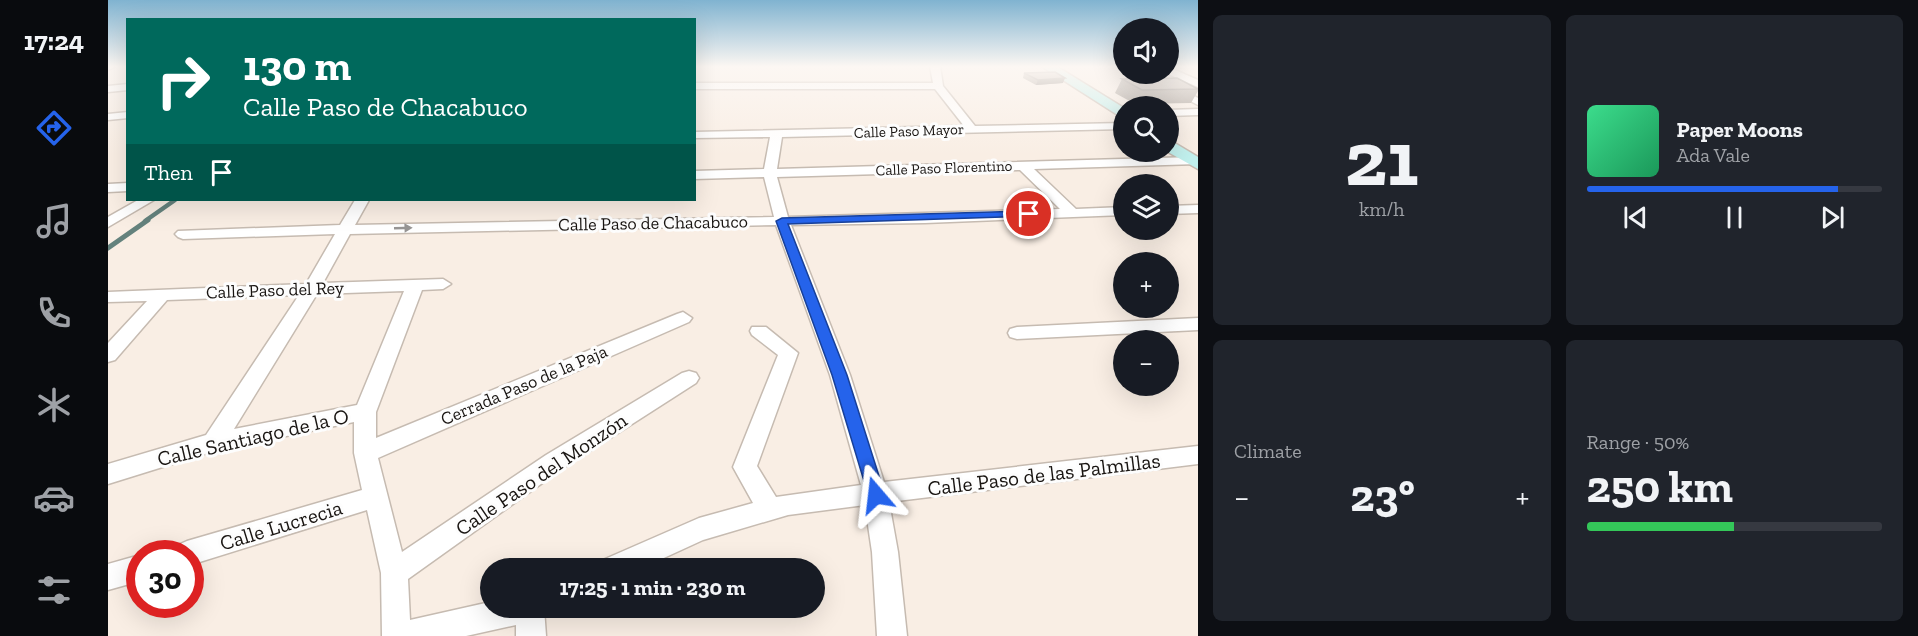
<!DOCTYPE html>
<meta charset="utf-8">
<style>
:root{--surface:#171b24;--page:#20242c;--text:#f1f3f6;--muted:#9ea1a6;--line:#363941;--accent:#2563eb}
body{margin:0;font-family:"Zilla Slab",serif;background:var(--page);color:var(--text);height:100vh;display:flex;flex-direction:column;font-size:22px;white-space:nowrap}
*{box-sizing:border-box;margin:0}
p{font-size:20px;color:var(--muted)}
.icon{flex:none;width:33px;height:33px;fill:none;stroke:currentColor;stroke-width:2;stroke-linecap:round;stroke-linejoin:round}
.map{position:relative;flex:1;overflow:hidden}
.details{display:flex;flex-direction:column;gap:15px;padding:15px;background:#0d0f14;width:720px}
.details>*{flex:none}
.top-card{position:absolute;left:18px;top:18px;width:570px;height:183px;border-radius:0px;box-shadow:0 6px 24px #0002;background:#00695c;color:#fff;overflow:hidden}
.controls{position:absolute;left:1005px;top:18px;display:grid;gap:12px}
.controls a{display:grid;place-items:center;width:66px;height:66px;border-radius:50%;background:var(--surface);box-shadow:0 6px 24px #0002;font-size:30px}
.speed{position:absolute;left:18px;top:540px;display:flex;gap:12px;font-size:30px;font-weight:700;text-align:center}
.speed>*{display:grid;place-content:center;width:78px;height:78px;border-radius:50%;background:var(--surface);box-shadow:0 6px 24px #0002;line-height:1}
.speed .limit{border:9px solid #d22;background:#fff;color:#111}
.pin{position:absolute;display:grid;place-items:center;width:51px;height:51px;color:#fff;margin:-26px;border:3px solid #fff;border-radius:50%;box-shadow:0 2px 6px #0007}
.me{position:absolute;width:66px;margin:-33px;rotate:343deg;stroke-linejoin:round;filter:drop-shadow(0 0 4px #0008)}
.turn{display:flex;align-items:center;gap:21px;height:126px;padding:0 18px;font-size:27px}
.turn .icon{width:78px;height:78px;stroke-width:2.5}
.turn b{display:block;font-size:42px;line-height:51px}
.then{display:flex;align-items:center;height:57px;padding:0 18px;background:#0003;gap:12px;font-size:22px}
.big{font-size:45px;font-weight:700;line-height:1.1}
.details .widget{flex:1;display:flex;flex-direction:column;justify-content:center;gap:9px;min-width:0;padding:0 21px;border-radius:9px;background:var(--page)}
.details .dial{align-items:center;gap:0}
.dial b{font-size:78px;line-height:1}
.song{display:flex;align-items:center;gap:18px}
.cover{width:72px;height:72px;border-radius:9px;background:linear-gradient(135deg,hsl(150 70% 55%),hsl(150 70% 35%))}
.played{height:6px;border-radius:3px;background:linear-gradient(90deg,var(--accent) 85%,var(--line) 85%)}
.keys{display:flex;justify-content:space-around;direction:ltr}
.heat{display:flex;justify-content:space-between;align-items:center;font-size:33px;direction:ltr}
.charge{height:9px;border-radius:4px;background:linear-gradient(90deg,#34c759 50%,var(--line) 0)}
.details .tiles{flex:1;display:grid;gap:15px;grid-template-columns:repeat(2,1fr)}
.trip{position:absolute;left:372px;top:558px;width:345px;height:60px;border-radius:30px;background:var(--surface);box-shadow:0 6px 24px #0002;font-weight:700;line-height:60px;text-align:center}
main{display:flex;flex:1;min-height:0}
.tab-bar{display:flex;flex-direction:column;width:108px;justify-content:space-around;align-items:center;background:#090b0e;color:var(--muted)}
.tab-bar .icon{width:42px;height:42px}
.tab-bar .on{color:var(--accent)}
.tab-bar b{font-size:27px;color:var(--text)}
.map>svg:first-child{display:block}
</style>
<main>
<nav class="tab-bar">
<b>17:24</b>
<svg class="icon on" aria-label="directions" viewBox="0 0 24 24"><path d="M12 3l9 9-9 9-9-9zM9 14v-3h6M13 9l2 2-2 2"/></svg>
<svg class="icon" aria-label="music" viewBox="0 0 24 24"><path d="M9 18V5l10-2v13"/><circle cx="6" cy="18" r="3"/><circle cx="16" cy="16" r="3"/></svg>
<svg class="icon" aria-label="phone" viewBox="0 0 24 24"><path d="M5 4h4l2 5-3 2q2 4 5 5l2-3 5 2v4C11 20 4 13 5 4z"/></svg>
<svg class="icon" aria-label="climate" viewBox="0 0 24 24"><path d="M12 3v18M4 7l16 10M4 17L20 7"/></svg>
<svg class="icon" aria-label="car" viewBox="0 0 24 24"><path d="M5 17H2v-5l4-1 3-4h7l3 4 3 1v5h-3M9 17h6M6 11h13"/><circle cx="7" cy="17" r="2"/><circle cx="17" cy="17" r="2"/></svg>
<svg class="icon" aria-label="filters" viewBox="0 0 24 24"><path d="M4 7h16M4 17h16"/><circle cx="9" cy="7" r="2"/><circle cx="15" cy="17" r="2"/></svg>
</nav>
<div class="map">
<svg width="1090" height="636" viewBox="0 0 1090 636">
<rect width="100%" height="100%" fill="#f9eee4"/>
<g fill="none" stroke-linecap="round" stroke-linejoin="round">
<polyline stroke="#64827d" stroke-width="4.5" points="37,221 67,200"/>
<polyline stroke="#64827d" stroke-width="5" points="0,248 40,220"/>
<g stroke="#c6bbb1" stroke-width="3">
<g id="street">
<polygon points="0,66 8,66 0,70"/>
<path d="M822 66H832L835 86 867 126 1016 123V129L674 137 669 169 1086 157 1090 158V164L926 169 968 209 1016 207V215L817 223 683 225 742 375 776 482 1090 446V464L781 502 790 552 799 636H769L764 552 757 505 680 515 595 540 534 568H493L497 559 591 518 645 503 625 467 670 355 644 335 642 331 644 327H658L690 353 649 466 668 497 753 485 722 375 668 225 242 234 215 283 335 279 343 284 335 289 314 290 268 412V438L569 314 575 312 584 318 581 322 270 458 294 552 438 455 574 373 581 371 588 373 591 378 588 383 454 469 300 579 302 620 382 602V608H436L438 636H408V625L358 636H274L273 573 259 510 82 565V554H66L70 545 79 541 254 490 246 453V422L106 451 0 484V464L98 435 191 295 59 300 7 360 0 362V343L39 301 0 302V292L198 284 227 234 75 239 70 237 67 234 70 231 232 225 247 200H261L247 225 666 217 656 177 586 179V171L656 169 662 137 586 138V132L856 126 827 89H586V83H825ZM912 170 952 209 680 217 669 177ZM296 291 249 405 126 429 209 294Z"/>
<polygon points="1060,67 1090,80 1090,87 1060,74"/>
<polygon points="1031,74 1042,74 1090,98 1090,105"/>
<polygon points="20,84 20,90 0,92 0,86"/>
<polygon points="1090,109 1090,115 1060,116 1060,110"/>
<polygon points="20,112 20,118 0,120 0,114"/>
<polygon points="20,183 20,191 0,192 0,184"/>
<polygon points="30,200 46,200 0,227 0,217"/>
<polygon points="1090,205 1090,213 1060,214 1060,206"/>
<polygon points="1090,318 1090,330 909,339 902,337 900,333 902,329 909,327"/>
<polygon points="32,555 32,581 0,590 0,564"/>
</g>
</g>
<g stroke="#c6bbb1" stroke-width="3">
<g id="secondary">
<polygon points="933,66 948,66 1016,108 1016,119"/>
<polygon points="1060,139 1090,157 1090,169 1060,152"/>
</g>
</g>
<use href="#street" fill="#fff" fill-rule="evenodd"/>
<use href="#secondary" fill="#c1f0ed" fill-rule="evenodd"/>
</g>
<g fill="#9e958d">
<polygon points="916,73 955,83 928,85 915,78"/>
<polygon points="1014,79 1090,88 1090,91 1083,103 1027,104 1007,93"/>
</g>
<polygon fill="#817973" points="957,78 955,83 928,85 930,80"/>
<g fill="#b8ada4" stroke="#817973" stroke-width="1.5">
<polygon points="947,72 957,78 930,80 916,73"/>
<polygon points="1069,78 1090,89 1034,90 1014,79"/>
</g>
<defs><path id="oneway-solid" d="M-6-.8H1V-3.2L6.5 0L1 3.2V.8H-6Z" transform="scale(1.5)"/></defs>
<use fill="#979594" href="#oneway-solid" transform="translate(295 228) rotate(-2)"/>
<linearGradient id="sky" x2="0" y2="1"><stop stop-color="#80b3d0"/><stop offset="0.43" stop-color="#fcf7f3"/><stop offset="1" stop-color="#fcf7f3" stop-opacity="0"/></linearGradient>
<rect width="1090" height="155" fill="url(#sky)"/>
<polygon fill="#2563eb" stroke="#184099" stroke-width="1.5" points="921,211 927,214 925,216 680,224 739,375 777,495 774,501 768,503 762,501 724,375 668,221 674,218"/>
<g text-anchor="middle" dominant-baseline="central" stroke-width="6" stroke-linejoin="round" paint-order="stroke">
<g font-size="15" fill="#181411" stroke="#fdfdfd">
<text transform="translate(801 131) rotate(-2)">Calle Paso Mayor</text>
<text transform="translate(836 168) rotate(-2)">Calle Paso Florentino</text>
</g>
<g font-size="18" fill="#181411" stroke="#fdfdfd">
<text transform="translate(545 223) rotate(-1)">Calle Paso de Chacabuco</text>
<text transform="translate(167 290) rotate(-2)">Calle Paso del Rey</text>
<text transform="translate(416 385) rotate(-23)">Cerrada Paso de la Paja</text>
</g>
<g font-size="21" fill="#181411" stroke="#fdfdfd">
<text transform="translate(145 437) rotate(-13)">Calle Santiago de la O</text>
<text transform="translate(433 474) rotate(-34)">Calle Paso del Monzón</text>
<text transform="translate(936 474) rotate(-7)">Calle Paso de las Palmillas</text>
<text transform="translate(173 525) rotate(-17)">Calle Lucrecia</text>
</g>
</g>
</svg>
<div class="controls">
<a><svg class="icon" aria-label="sound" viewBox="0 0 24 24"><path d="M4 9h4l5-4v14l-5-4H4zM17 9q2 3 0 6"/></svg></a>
<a><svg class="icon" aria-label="search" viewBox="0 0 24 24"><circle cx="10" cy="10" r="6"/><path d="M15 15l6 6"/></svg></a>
<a><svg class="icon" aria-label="layers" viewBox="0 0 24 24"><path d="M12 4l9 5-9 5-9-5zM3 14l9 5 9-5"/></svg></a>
<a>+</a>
<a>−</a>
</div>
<div class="speed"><div class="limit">30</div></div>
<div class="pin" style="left:921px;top:214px;background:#d93025"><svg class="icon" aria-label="arrive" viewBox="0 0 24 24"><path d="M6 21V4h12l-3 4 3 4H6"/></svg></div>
<svg class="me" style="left:768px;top:495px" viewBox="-20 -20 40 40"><path d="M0-17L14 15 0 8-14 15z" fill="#2563eb" stroke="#fff" stroke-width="4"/></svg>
<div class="trip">17:25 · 1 min · 230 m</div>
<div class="top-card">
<div class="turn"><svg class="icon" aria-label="right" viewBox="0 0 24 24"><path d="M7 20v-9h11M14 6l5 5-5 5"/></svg><div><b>130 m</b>Calle Paso de Chacabuco</div></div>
<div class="then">Then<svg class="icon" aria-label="arrive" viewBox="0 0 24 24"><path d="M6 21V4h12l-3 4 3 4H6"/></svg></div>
</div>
</div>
<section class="details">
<div class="tiles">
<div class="widget dial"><b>21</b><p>km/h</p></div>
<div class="widget">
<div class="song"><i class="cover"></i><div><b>Paper Moons</b><p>Ada Vale</p></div></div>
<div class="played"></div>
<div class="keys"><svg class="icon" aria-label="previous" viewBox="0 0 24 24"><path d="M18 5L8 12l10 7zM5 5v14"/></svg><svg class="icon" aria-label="pause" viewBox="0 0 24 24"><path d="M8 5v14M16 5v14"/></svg><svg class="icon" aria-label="next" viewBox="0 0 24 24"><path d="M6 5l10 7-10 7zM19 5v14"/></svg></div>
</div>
<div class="widget"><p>Climate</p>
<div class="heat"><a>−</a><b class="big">23°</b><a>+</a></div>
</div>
<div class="widget"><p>Range · 50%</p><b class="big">250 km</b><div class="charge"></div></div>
</div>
</section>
</main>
